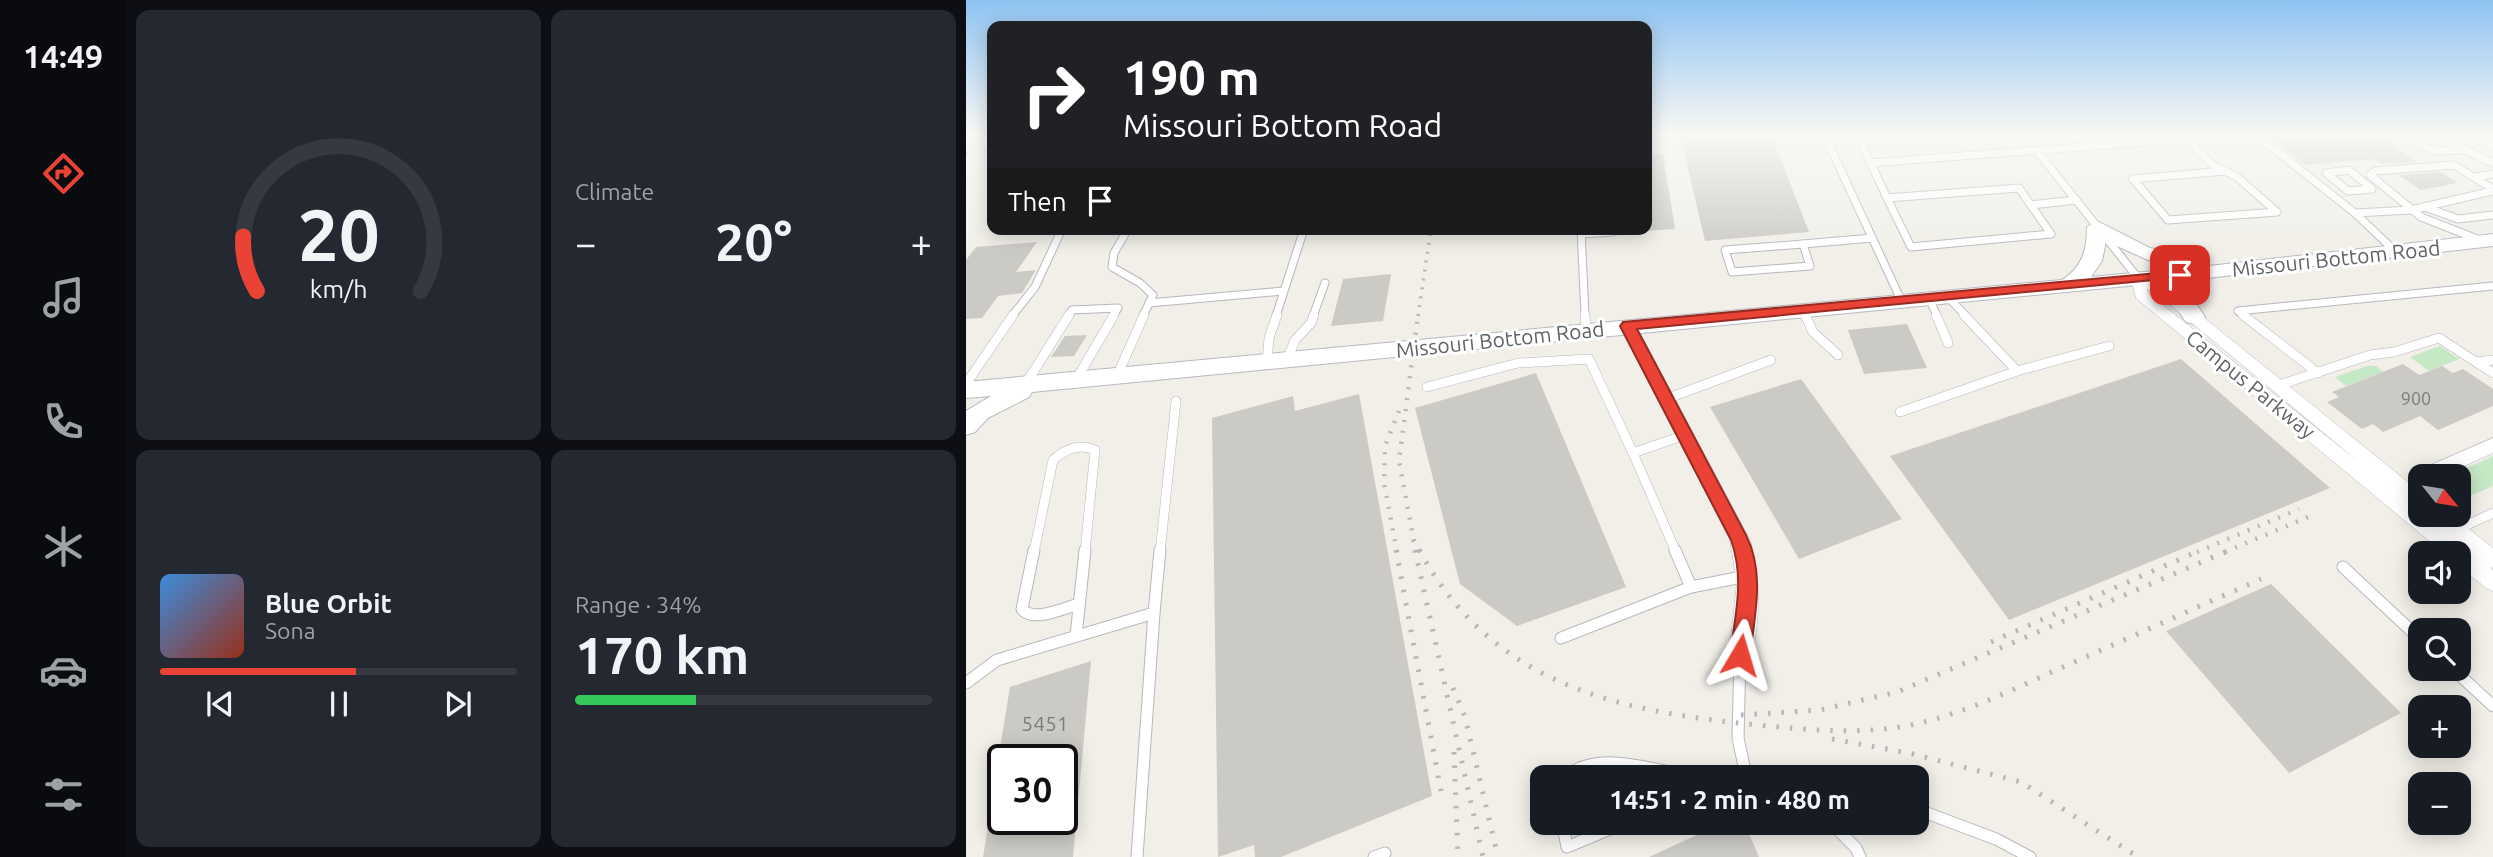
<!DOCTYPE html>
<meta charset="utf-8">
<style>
:root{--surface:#171b24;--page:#242831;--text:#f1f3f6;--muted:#9ea1a6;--line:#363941;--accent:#ea4335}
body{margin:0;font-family:Ubuntu,sans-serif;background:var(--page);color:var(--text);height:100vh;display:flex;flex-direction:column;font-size:26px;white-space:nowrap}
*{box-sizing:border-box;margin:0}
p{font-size:23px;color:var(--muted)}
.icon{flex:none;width:38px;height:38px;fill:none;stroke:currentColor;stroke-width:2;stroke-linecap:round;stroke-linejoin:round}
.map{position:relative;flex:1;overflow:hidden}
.panel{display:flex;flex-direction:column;gap:10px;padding:10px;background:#0d0f14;width:840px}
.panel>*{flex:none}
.guide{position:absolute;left:21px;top:21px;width:665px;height:214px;border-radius:14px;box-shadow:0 4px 18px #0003;background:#202124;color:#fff;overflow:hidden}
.needle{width:46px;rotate:120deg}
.controls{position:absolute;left:1442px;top:464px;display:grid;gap:14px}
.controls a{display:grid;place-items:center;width:63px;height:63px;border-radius:14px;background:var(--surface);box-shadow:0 4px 18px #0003;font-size:35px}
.speed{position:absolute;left:21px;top:744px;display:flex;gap:14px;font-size:35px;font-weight:700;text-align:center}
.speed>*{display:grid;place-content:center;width:91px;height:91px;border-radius:50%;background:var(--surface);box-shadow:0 4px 18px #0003;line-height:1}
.speed .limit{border:4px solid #111;border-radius:10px;background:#fff;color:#111}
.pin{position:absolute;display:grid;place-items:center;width:60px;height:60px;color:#fff;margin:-30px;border-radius:14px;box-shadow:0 4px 10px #0006}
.me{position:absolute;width:77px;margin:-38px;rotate:7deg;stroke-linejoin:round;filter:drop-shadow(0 0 5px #0008)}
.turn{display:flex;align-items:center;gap:24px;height:147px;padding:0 21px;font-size:32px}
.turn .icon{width:91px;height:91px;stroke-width:2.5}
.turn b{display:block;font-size:49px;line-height:60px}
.then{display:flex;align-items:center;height:66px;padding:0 21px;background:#0003;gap:14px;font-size:26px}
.big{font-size:52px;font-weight:600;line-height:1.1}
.panel .tile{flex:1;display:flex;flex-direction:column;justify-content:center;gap:10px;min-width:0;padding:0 24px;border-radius:14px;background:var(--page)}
.panel .dial{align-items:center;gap:0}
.dial svg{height:182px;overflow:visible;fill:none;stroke:var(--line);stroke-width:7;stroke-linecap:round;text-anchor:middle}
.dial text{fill:var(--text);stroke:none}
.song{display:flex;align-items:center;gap:21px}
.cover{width:84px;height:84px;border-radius:10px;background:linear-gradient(135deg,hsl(210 70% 55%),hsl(10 70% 35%))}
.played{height:7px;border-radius:4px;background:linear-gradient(90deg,var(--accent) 55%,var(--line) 55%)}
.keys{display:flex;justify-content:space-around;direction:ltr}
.heat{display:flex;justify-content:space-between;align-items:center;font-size:38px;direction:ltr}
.charge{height:10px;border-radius:5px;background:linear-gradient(90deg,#34c759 34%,var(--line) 0)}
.panel .tiles{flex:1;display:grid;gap:10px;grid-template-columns:repeat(2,1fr)}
.trip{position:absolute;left:564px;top:765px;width:399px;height:70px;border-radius:14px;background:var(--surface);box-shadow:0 4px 18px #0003;font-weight:600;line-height:70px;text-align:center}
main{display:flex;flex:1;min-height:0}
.menu{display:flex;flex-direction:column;width:126px;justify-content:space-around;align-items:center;background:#090b0e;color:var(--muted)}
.menu .icon{width:49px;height:49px}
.menu .current{color:var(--accent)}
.menu b{font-size:32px;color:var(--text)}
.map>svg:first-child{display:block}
</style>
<main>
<nav class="menu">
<b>14:49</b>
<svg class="icon current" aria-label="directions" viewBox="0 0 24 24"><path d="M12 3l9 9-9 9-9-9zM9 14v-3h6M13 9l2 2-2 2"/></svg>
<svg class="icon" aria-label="music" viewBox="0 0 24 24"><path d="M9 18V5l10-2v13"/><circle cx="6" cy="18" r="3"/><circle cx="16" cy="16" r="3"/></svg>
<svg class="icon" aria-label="phone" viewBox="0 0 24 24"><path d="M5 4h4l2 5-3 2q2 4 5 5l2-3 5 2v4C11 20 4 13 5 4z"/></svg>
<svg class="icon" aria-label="climate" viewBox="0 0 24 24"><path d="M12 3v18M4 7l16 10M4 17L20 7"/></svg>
<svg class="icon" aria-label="car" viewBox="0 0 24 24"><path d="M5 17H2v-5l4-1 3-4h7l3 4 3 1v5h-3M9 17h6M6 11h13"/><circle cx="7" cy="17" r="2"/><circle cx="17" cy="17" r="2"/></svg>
<svg class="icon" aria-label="filters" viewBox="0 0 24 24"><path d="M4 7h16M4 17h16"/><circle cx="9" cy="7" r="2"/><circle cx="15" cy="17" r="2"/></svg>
</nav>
<section class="panel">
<div class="tiles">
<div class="tile dial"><svg viewBox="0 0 100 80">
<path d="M14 69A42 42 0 1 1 86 69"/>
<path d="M14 69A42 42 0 0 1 8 45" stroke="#ea4335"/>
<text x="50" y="56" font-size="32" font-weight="700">20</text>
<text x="50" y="72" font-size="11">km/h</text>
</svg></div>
<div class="tile"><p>Climate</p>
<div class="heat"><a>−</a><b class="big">20°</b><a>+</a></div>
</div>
<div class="tile">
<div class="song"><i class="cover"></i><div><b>Blue Orbit</b><p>Sona</p></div></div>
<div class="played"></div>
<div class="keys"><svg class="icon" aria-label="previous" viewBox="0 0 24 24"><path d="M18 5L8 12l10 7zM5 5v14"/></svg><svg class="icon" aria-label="pause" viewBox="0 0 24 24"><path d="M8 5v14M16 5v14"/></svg><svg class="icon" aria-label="next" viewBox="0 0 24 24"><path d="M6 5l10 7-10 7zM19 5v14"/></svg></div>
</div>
<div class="tile"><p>Range · 34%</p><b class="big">170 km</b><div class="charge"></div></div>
</div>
</section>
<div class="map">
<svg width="1527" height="857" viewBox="0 0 1527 857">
<rect width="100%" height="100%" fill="#f1efe8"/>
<g fill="#c5e8c5">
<polygon points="1474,346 1493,359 1463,371 1444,357"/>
<polygon points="1401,366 1410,366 1417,372 1380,386 1369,377"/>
<polygon points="1527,456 1527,486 1493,501 1493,476 1483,476"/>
</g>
<g fill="#cccac5">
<polygon points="714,134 805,134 843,232 739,241"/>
<polygon points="1302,134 1413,134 1451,162 1415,164 1408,159 1338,165"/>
<polygon points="697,154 709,229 681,231 681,155"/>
<polygon points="1475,172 1492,183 1455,190 1432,175"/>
<polygon points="71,242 50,272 70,270 56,293 32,296 16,318 0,319 0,260 10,247"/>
<polygon points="425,274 417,321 365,326 377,279"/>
<polygon points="941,324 961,368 898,374 882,330"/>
<polygon points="121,335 108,356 85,357 99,336"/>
<polygon points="1215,359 1364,488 1043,620 924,456"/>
<polygon points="1437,364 1453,375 1476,366 1487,373 1497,369 1527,389 1527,406 1472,430 1454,416 1417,432 1407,424 1396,429 1361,402 1373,397 1366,392"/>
<polygon points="570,373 660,587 551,626 494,584 449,408"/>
<polygon points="835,379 936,519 833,559 744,407"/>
<polygon points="393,394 466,796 315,857 289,857 288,845 252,857 246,418 327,396 329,411"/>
<polygon points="1305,584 1435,713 1323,773 1200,631"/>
<polygon points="125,661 107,857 17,857 30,776 37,777 37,819 96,819 96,760 32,760 44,687"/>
<polygon points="759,822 778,822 793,857 683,857"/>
</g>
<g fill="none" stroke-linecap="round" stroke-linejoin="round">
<g stroke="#b5b8bc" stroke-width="9">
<g id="lane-far2">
<polyline points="858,134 935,300"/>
<polyline points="891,134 921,198"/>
<polyline points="1289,134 1389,213 1431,253"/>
<polyline points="1432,134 1470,151 1500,150"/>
<polyline points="1466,134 1527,163"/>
<polyline points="1502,134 1527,146"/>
<polyline points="1071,151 1172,278"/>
<polyline points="904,163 1221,139 1245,164 1271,177 1311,212 1202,220 1167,179 1259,171"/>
<polygon points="1383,170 1406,189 1382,191 1360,173"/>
<polyline points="1510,177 1527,174"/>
<polygon points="1053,188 1085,234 945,247 921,198"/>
<polyline points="1065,205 1110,200"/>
<polyline points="1459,207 1492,219 1527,215"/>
<polyline points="1389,213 1445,210 1527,191"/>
<polyline points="162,229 148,253 146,267 174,283 187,295 177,316"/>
<polyline points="615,229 619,316"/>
<polyline points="615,234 648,232 647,229"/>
<polyline points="1514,240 1455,217 1404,175 1409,171 1488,165 1527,189"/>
<polygon points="837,244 844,266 766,272 759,250"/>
<polyline points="837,244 906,238"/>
<polyline points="981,296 1000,316"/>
<polyline points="963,298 971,316"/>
<polyline points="183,303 317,291"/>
<polyline points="837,309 840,316"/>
<polyline points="46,316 69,287 96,229"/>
<polyline points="102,316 106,310 152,308 147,316"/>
<polyline points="310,316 338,229"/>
<polyline points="347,316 359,283"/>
<polyline points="1279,316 1272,311 1527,286"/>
</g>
</g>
<g stroke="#b5b8bc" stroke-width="10">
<g id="lane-far1">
<polyline points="619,315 620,330"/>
<polyline points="839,315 847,332 872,355"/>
<polyline points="970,315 982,343"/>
<polyline points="1277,315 1352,373"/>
<polyline points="321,360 329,340 345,323 348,315"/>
<polyline points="301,362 303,338 311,315"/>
<polyline points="1510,362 1527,360"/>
<polyline points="1051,371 1143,346"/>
<polyline points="151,376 178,315"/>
<polyline points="110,380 148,315"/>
<polyline points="0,384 47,315"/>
<polyline points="59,385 103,315"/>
<polyline points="1313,385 1404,355 1428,352 1473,338 1527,373"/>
<polyline points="461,387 552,363 623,359 667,453 719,435"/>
<polyline points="700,399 805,360"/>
<polyline points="934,412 1051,371 998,315"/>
<polyline points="667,453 710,552"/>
<polyline points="1490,530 1527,513"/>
<path d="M68 552 87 460C99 449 114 443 129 450L119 552"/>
<polyline points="194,552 210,401"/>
</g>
</g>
<g stroke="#b5b8bc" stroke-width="13">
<g id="lane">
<path d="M68 550 56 609C67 623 98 608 113 604"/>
<polyline points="1377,567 1454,639"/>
<polyline points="725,587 781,576"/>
<polyline points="110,636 119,550"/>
<polyline points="595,638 725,587 709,550"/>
<polyline points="774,656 772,738 779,771 789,777"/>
<polyline points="1486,668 1527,706"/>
<polyline points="0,683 31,660 188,613 194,550"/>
<path d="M598 777C639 746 690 775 736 776 750 776 765 773 779 771"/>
<polyline points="950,809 1030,839 1064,857"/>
<polyline points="596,822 601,847 661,822"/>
<polyline points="864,822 890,848 894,857"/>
<polyline points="869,826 883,822"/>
<polyline points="171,857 188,613"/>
<polyline points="408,857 419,853"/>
</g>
</g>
<g stroke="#b5b8bc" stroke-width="1">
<g id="street">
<path d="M1172 274 1200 287 1454 492V509L1451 508 1454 514 1462 518 1461 514H1484L1527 548V568L1524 567 1527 570V591L1520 588 1493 566V553H1478L1170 298 1165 278ZM1181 289 1190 293 1394 463 1182 293Z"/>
<path d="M662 321 670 326 784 540C794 573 796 630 782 662L774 665 766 662 763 655 771 583 764 540 654 326Z"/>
<polygon points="1527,438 1527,453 1476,476 1454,476 1454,482 1449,476 1451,471"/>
</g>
</g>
<g stroke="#b6babf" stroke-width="2">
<path id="secondary" d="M1131 221 1184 248 1234 259 1237 263 1234 267 1527 234V246L1241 278 1227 291V299L1239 317 1228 324 1220 322C1211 308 1199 295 1213 281L66 392 63 397 22 418 9 432 0 435V411L25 396 0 398V382L1096 280C1116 267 1121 251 1121 227ZM1140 241 1182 260 1220 268 1125 277 1136 261Z"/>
</g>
<use href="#lane-far2" stroke="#fff" stroke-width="7"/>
<use href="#lane-far1" stroke="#fff" stroke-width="9"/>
<use href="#lane" stroke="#fff" stroke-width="11"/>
<use href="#street" fill="#fff" fill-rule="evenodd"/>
<use href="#secondary" fill="#fff" fill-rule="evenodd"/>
<g stroke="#b6b7b8" stroke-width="3.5" stroke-dasharray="2 7" stroke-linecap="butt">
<polyline points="0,153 26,150"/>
<polyline points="452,316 465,229"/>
</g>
<g stroke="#b6b7b8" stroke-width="4.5" stroke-dasharray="2 9" stroke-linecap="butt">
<polyline points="447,540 454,552"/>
<polyline points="431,552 418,483 419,446 433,411"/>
<polyline points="450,552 433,461 452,315"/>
<polyline points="1231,552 1333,509"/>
<polyline points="1259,552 1342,517"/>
</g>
<g stroke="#b6b7b8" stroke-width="5" stroke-dasharray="2.5 11" stroke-linecap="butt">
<polyline points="430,550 475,791"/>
<polyline points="449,550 517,857"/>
<path d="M453 550C527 685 649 711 792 725 844 730 893 735 945 725 998 714 1048 689 1097 667 1163 638 1229 608 1295 579"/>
<polyline points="1025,642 1235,550"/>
<polyline points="487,688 499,717 532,857"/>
<polyline points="775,715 854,710 931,692 1264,550"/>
<polyline points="866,739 947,754 1055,782 1172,857"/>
<polyline points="488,752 492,857"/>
</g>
</g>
<linearGradient id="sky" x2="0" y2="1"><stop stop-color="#8fc3f1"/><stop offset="0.53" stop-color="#f9f8f5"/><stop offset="1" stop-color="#f9f8f5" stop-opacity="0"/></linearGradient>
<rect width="1527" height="254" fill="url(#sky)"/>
<path fill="#ea4335" stroke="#982c22" stroke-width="2" d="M1214 271 1219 272V277L671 329 780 535C799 573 789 614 784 655L781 661 774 664 767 661 764 655C769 616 779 579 765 540L654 326 657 322Z"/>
<g text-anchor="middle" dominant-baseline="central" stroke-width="6" stroke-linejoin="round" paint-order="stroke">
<g font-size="18" fill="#7a7d7f">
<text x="1450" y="398">900</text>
</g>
<g font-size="21" fill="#5f6368" stroke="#fff">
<text transform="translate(1370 258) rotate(-6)">Missouri Bottom Road</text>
<text transform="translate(534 339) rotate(-6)">Missouri Bottom Road</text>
<text transform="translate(1285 384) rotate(39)">Campus Parkway</text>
</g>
<g font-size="21" fill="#7a7d7f">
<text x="79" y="723">5451</text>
</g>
</g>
</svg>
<div class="controls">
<a><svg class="needle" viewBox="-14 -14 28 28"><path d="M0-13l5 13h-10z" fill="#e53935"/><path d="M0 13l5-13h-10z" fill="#9ea1a6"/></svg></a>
<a><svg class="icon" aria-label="sound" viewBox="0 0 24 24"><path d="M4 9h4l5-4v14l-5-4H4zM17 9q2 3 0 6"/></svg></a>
<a><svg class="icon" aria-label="search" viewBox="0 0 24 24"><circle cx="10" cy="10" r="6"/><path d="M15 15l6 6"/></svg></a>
<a>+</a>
<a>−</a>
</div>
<div class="speed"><div class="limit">30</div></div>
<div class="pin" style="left:1214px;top:275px;background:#d93025"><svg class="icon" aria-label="arrive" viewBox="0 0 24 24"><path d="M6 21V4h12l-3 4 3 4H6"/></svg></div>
<svg class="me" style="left:774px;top:655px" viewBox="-20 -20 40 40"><path d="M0-17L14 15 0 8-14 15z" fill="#ea4335" stroke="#fff" stroke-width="4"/></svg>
<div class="trip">14:51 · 2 min · 480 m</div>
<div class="guide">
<div class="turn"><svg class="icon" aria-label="right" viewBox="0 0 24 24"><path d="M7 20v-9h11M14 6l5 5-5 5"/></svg><div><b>190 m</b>Missouri Bottom Road</div></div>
<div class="then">Then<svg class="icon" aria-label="arrive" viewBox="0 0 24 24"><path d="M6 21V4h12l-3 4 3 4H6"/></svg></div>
</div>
</div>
</main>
